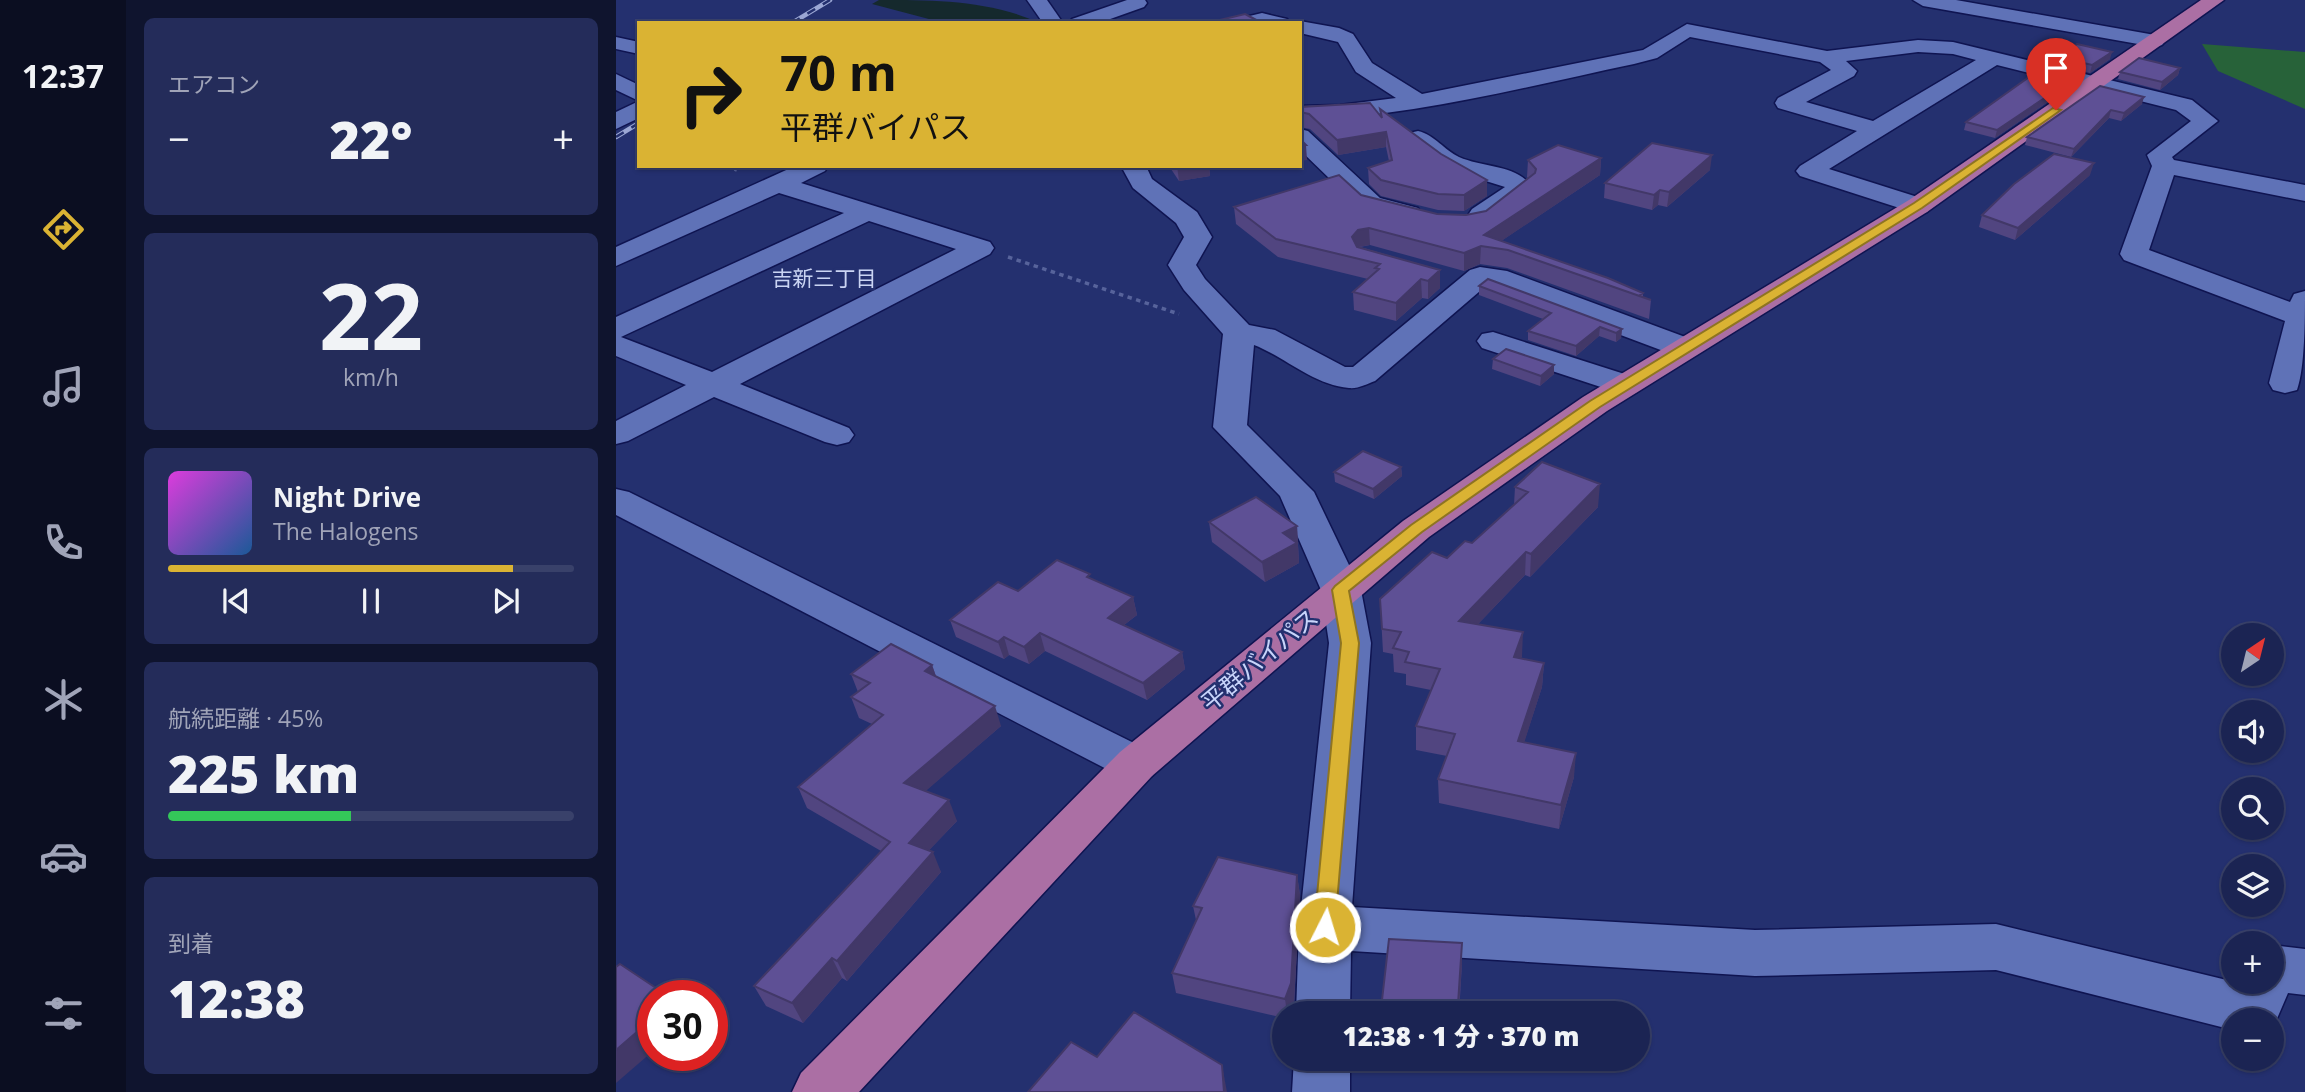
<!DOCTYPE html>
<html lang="ja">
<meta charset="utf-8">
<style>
:root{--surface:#1b2453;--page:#242c5a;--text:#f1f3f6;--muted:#a0a4b8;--line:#39416a;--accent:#dab333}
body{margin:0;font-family:"Open Sans","Noto Sans JP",sans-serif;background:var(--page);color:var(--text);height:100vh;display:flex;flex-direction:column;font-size:26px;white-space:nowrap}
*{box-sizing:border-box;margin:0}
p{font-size:23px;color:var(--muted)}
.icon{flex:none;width:38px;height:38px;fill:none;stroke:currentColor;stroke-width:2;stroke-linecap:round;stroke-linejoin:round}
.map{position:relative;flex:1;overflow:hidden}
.sheet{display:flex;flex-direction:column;gap:18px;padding:18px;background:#0f142e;width:490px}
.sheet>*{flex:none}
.banner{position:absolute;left:21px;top:21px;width:665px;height:147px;border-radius:0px;box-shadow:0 2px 5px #0004,0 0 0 2px var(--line);background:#dab333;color:#111;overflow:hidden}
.needle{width:46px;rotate:35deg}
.controls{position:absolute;left:1605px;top:623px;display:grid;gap:14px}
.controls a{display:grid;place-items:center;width:63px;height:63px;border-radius:50%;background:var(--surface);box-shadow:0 2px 5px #0004,0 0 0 2px var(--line);font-size:35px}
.speed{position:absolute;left:21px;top:980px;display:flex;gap:14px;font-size:35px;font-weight:700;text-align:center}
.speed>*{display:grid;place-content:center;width:91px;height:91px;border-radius:50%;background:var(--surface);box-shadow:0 2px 5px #0004,0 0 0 2px var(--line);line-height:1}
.speed .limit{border:10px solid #d22;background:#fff;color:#111}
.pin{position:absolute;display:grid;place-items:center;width:60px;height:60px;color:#fff;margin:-72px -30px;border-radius:50% 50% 50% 0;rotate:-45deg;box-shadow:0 0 7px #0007}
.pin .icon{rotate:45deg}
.me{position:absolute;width:77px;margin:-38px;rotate:5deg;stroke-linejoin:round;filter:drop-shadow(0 0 5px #0008)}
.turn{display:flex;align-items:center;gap:24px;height:147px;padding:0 28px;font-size:32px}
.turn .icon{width:91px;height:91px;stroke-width:2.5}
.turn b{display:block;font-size:49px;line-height:60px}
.big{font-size:52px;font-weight:800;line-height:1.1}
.sheet .tile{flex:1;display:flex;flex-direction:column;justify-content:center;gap:10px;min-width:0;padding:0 24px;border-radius:10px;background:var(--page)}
.sheet .dial{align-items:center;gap:0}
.dial b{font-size:91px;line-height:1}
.song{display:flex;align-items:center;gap:21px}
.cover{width:84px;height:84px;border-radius:10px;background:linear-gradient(135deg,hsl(300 70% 55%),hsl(210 70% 35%))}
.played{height:7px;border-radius:4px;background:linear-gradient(90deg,var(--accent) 85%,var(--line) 85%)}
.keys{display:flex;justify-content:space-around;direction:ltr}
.heat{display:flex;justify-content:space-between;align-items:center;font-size:38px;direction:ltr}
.charge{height:10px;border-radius:5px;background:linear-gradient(90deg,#34c759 45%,var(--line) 0)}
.trip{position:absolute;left:656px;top:1001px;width:378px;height:70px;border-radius:35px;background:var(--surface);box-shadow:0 2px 5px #0004,0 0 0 2px var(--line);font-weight:800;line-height:70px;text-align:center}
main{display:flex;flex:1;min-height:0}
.tabs{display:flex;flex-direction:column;width:126px;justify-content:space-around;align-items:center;background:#0b0e21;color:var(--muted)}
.tabs .icon{width:49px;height:49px}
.tabs .selected{color:var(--accent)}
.tabs b{font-size:32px;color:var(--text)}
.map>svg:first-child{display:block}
</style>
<main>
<nav class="tabs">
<b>12:37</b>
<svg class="icon selected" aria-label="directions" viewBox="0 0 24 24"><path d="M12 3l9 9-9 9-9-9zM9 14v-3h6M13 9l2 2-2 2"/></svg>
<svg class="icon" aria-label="music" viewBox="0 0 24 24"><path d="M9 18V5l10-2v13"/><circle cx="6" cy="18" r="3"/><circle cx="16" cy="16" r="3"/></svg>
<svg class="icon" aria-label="phone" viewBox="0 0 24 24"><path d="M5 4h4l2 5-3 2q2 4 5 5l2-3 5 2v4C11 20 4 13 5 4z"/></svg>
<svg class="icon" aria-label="climate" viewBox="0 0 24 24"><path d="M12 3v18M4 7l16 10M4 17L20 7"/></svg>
<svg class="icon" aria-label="car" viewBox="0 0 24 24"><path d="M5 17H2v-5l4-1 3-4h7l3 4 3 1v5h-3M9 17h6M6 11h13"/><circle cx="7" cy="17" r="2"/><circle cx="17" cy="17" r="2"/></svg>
<svg class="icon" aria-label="filters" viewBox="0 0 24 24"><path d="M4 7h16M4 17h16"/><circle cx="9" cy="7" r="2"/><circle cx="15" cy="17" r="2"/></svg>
</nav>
<section class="sheet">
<div class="tile"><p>エアコン</p>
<div class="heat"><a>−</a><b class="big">22°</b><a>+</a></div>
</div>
<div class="tile dial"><b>22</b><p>km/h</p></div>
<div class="tile">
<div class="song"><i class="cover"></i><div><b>Night Drive</b><p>The Halogens</p></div></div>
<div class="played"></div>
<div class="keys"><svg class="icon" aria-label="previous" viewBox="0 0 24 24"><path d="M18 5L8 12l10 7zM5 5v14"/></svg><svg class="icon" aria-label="pause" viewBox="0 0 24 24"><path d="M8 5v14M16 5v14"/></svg><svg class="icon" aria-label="next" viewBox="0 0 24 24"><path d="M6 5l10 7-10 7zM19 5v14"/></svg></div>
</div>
<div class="tile"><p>航続距離 · 45%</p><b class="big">225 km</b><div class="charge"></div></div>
<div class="tile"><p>到着</p><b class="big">12:38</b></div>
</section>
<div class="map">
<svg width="1689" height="1092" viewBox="0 0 1689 1092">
<rect width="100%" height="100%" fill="#24306f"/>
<polygon fill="#276239" points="1586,44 1689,52 1689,109 1602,71"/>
<path fill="#15292d" d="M263 0C318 0 372 0 424 23H328L256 4Z"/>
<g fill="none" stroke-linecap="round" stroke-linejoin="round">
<g stroke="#0f1451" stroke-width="3">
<g id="minor">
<polygon points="411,0 431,0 447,23 427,23"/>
<polygon points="511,0 529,0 531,3 528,7 483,23 453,23 456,19"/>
<polygon points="1297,0 1340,0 1539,35 1546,37 1549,41 1546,45 1539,47 1307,6"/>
<polygon points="646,13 671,19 674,23 618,23 621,19"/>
<path d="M684 21 723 28 737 34 756 63 806 94 1027 50 1071 24 1211 51 1302 40 1337 42 1576 100 1602 121 1556 157 1558 160 1689 185V201L1558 175 1533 250 1674 302 1678 294 1689 291C1689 318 1689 368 1681 390L1669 393 1657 390 1653 383 1669 321 1508 260 1504 254 1536 166 1531 155 1575 121 1560 110 1381 65 1213 169 1311 200 1315 206 1311 212 1302 214 1184 176 1180 171 1184 166 1241 131 1162 108 1159 103 1162 98 1215 70 1204 62 1074 37 1041 58 1018 64C908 87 797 117 684 120V106L724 105 780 98 740 72 722 42 684 33V23H677ZM1302 52 1337 54 1360 60 1257 121 1190 102 1238 76 1241 71 1230 61Z"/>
<polygon points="0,37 23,42 23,54 0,49"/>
<polygon points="0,74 23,85 23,101 0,90"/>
<polygon points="23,101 23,118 0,129 0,112"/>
<polygon points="684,129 692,131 764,198 802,208 806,214 802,220 793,222 746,210 684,150"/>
<path d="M802 131C819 135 828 150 843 157 868 168 901 164 917 188 906 204 875 226 856 221L852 215 856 209 889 187 825 167 790 138 793 133Z"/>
<path d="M179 166H212L209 171 185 183 374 242 378 248 374 254 124 384 233 428 238 435 233 442 221 445 209 442 98 397 12 441 0 444V421L70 385 0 356V317L228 213 163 193 0 266V247ZM253 221 340 249 96 372 5 337Z"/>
<path d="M505 166H530L536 179 581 212 596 237 580 265 589 279 633 325 659 330 729 367H737L854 270 864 267 891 271 1080 341 1085 348 1080 355 1069 357 1058 355 871 285 759 381C751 384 742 389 733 388 698 385 669 357 638 345L631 425 698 492 745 590 755 643 736 907 1139 930 1380 924 1623 983 1656 982V945L1689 949V995L1672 993 1657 1028 1656 1020H1617V1030L1380 970 1139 976 735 951 734 1013H680L683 927 713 643 705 590 664 496 597 427 607 334 568 290 552 265 568 237 560 223 517 188Z"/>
<polygon points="877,332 1021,378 1025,385 1021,392 1009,395 866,348 861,341 866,334"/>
<polygon points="0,489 13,492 536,752 543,764 536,776 520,781 504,776 0,515"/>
<polygon points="678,1059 734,1059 734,1092 676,1092"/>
</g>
</g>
<g stroke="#0f1451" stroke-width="3">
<polygon id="highway" points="1585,0 1608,0 1311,212 991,411 813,537 536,776 243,1092 176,1092 185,1073 504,752 787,521 967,397 1293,200"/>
</g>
<polyline stroke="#57639b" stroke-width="2.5" stroke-dasharray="2.5 2.5" stroke-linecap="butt" points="109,166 122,171"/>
<polyline stroke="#57639b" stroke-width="3.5" stroke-dasharray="4.5 4.5" stroke-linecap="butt" points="392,257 563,314"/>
<use href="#minor" fill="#5f72b7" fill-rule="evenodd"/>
<use href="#highway" fill="#ab6fa4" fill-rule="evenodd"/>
<g stroke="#9ba7d4" stroke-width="4.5">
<g id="rail">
<polyline points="176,23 214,0"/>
<polyline points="0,137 23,123"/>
</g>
</g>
<use href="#rail" stroke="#24306f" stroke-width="2.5" stroke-dasharray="9" stroke-linecap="butt"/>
</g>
<g fill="#514580">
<polygon points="1442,57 1494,59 1474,73 1440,64"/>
<polygon points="1564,68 1562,75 1544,90 1502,79 1504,72"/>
<polygon points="1457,79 1455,86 1379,138 1348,130 1350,122"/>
<polygon points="1484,86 1526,104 1505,121 1493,118 1455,157 1409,145 1411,137"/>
<polygon points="684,107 764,116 764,109 871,196 848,211 822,210 765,196 753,184 752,168 773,161 770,147 722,155 694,129 684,127"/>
<polygon points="985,158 984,175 885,241 1027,293 1027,297 1035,300 1033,319 891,268 864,264 848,271 754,245 744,247 824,270 824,288 812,299 806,298 780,321 738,310 737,292 752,279 662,257 620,224 618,207 745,195 821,214 850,215 870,211 912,178 911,177 912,160"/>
<polygon points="553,166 593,166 594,176 563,181"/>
<polygon points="1094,170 1051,207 1042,205 1036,210 988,198 989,183"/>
<polygon points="1474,175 1399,240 1363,227 1366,215"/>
<polygon points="863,286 1006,329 1005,338 1000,342 983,336 960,356 912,340 912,331 927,319 863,295"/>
<polygon points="877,359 938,365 938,374 924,386 876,369"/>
<polygon points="785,467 786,476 758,499 719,482 718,472"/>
<polygon points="899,487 982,507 914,577 909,575 862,624 906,656 905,658 928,663 926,687 908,742 958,777 943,829 823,803 822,779 831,756 800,750 800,726 815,690 790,685 790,674 778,672 777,654 767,652 764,599 856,543 898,505"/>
<polygon points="593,522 681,526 683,563 649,582 596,542"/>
<polygon points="476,579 517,597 521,615 508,625 566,652 569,669 531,700 429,651 413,664 393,655 388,659 340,637 334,620 402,591"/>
<polygon points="316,665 320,676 385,726 309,791 341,821 313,850 325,872 231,981 226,978 187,1023 150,1006 138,986 265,851 191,808 182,787 256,724 243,718 235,697 242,692 235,674"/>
<polygon points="681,875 684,895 678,1003 674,1013 668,1013 668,1018 560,993 556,973 580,920 577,906"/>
<polygon points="846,964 843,1013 767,1013 766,1000"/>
</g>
<g fill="#423868">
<polygon points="1496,52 1494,59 1474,73 1476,65"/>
<polygon points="1564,68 1562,75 1544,90 1546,82"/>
<polygon points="1457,79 1455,86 1379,138 1381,130"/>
<polygon points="1528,97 1526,104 1505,121 1508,113"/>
<polygon points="1495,110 1493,118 1455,157 1458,149"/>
<polygon points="770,132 770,147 722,155 721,140"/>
<polygon points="684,145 690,145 691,160 684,161"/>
<polygon points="1096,155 1094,170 1051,207 1053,192"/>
<polygon points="985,158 984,175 875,248 868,235"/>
<polygon points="1478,163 1474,175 1399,240 1402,228"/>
<polygon points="561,166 593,166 594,176 563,181"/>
<polygon points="871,180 871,196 848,211 848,195"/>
<polygon points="1044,190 1042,205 1036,210 1038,195"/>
<polygon points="753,228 754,245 742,247 736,237 742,230"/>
<polygon points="865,246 864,264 848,271 848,253"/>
<polygon points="824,270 824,288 812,299 812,281"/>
<polygon points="805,279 806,298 780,321 780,303"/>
<polygon points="984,327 983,336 960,356 960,346"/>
<polygon points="1006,329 1005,338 1000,342 1000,333"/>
<polygon points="938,365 938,374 924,386 925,376"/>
<polygon points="785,467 786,476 758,499 757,489"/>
<polygon points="984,484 982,507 914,577 915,554"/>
<polygon points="681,526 683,563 649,582 646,562 667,533"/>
<polygon points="910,552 909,575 843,644 843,621"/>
<polygon points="517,597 521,615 495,635 492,618"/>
<polygon points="907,632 906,656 897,681 898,657"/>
<polygon points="424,633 429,651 413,664 408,647"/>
<polygon points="388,637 393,655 388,659 382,642"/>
<polygon points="566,652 569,669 531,700 527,683"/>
<polygon points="928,663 926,687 901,765 902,741"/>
<polygon points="316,665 323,685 309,671"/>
<polygon points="379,706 385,726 296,803 288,783"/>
<polygon points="960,753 958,777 943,829 945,805"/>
<polygon points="333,800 341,821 301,863 293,843"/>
<polygon points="317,852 325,872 231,981 221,961"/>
<polygon points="681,875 684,895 678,1003 674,1013 671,1013 669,999"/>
<polygon points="846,943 846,964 842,1013 842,1004"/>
<polygon points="216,958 226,978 187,1023 176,1003"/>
<polygon points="37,1018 37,1051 0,1083 0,1050"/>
<polygon points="606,1065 611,1092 608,1092"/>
</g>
<g fill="#5e5095" stroke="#423868" stroke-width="2">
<polygon points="629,14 646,23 591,23"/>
<polygon points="1461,44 1496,52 1476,65 1442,57"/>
<polygon points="1523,58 1564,68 1546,82 1504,72"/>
<polygon points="1423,70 1457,79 1381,130 1350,122"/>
<polygon points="1484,86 1528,97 1508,113 1495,110 1458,149 1411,137"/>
<polygon points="754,103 766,118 764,109 825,154 871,180 848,195 822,194 765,180 752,168 776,160 770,132 721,140 693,114 684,112 684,107"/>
<polygon points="684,139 690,145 684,145"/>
<polygon points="1036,143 1096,155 1053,192 1044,190 1038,195 989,183"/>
<polygon points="942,145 985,158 868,235 992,278 1027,293 1023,296 1035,300 892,250 865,246 848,253 753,228 742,230 736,237 741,247 824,270 812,281 805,279 780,303 737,292 763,269 759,268 764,264 660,239 618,207 723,175 745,195 821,214 850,215 870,211 919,173 920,169 912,160"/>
<polygon points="1438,154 1478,163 1402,228 1366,215 1398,184"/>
<polygon points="872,279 1006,329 1000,333 984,327 960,346 912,331 935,313 863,286"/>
<polygon points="890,349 938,365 925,376 877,359"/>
<polygon points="747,451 785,467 757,489 718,472"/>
<polygon points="926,462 984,484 915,554 910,552 843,621 907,632 898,657 928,663 902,741 960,753 945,805 822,779 839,734 800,726 824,669 789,662 793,652 777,648 785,632 766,629 764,599 816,552 831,558 849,541 856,543 912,492 899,487"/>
<polygon points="640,497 681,526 667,533 681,543 646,562 593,522"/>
<polygon points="441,560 474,574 471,577 517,597 492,618 566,652 527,683 424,633 408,647 388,637 382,642 334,620 382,582 402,591"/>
<polygon points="275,644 316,665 309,671 379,706 288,783 333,800 293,843 317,852 221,961 216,958 176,1003 138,986 274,842 182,787 267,715 235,697 254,683 235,674"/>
<polygon points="602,857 681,875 675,983 669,999 556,973 586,908 577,906"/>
<polygon points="773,939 846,943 842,1004 766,1000"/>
<polygon points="4,964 52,996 37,996 37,1018 0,1050 0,967"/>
<polygon points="518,1012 606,1065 608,1092 412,1092 455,1042 481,1057"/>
</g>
<polygon fill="#dab333" stroke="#8e7421" stroke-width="2" points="1437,108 1445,110 1306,208 984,407 806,532 733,591 743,643 719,927 716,934 709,936 701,934 698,927 725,643 716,590 719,586 795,525 974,401 1298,203"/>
<g text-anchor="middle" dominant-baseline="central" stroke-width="5" stroke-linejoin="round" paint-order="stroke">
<g font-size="21" fill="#cad4f3" stroke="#24306f">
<text x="208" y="278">吉新三丁目</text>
</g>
<g font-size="24" fill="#c9d5fb" stroke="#24306f">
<text transform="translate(643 659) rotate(-40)">平群バイパス</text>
</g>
</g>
</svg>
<div class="controls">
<a><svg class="needle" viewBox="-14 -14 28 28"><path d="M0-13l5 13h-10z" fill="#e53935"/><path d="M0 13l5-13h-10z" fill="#a0a4b8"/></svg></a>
<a><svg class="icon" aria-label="sound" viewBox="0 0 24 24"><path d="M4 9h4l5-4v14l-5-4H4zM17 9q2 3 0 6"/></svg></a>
<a><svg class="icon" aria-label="search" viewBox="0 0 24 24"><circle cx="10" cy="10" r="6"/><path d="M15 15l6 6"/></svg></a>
<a><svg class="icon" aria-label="layers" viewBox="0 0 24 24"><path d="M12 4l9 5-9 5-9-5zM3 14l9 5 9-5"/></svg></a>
<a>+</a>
<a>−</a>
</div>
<div class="speed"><div class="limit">30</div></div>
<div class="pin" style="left:1440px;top:110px;background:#d93025"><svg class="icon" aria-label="arrive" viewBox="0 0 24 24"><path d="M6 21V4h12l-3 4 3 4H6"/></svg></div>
<svg class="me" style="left:709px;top:927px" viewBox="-20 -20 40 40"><circle r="17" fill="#dab333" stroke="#fff" stroke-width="3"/><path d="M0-11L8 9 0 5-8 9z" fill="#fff"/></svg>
<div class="trip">12:38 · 1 分 · 370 m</div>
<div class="banner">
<div class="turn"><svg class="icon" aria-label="right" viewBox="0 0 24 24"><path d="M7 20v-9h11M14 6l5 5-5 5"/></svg><div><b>70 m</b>平群バイパス</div></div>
</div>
</div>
</main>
